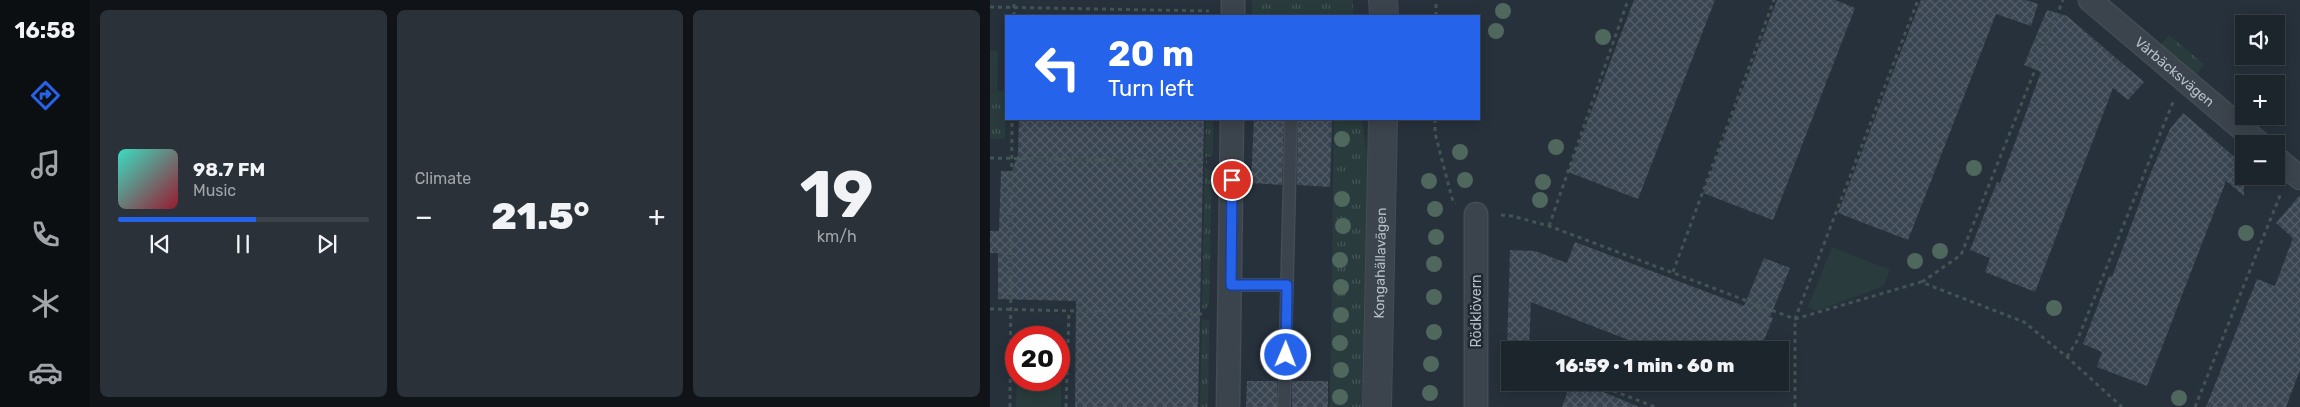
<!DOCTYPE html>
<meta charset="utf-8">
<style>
:root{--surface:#1d252c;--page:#2a3138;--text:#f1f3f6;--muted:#a0a5a9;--line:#3b4248;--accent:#2563eb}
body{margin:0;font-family:Rubik,sans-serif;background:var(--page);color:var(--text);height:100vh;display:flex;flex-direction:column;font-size:19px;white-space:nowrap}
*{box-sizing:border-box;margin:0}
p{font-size:16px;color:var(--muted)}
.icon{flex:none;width:28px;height:28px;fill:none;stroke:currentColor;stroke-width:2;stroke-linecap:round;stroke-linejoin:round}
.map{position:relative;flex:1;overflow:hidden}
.sheet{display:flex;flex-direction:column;gap:10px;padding:10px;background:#101418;width:900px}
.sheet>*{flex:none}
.guide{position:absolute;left:15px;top:15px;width:475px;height:105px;border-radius:0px;box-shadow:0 2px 12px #0003,0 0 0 1px var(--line);background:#2563eb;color:#fff;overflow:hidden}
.tools{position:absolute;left:1245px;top:15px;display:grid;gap:10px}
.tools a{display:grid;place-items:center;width:50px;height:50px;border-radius:0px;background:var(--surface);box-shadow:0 2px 12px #0003,0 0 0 1px var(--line);font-size:25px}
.speed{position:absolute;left:15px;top:326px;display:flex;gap:10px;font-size:25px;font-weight:700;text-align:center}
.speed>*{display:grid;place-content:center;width:65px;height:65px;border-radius:50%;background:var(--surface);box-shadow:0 2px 12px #0003,0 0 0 1px var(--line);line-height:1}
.speed .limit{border:8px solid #d22;background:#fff;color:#111}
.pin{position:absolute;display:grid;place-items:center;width:42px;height:42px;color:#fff;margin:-21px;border:2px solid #fff;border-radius:50%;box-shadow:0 1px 5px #0007}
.me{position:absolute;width:55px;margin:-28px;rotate:1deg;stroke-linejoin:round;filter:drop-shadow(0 0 4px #0008)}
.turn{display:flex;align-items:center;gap:18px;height:105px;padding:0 20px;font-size:22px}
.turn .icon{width:65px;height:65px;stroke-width:2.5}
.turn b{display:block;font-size:35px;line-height:42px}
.big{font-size:38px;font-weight:800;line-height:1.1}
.sheet .widget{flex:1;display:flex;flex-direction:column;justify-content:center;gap:8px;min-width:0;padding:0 18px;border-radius:8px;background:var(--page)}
.sheet .dial{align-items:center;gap:0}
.dial b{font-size:65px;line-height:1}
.song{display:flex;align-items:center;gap:15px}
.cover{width:60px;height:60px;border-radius:8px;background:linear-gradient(135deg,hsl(170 70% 55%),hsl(350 70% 35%))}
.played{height:5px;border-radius:2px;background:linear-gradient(90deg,var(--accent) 55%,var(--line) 55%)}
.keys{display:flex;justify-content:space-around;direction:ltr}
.heat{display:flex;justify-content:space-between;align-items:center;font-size:28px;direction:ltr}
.sheet .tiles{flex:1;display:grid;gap:10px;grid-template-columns:repeat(3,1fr)}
.trip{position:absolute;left:511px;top:341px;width:288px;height:50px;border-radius:0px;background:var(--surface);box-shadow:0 2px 12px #0003,0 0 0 1px var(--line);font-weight:800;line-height:50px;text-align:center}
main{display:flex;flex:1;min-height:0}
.tabs{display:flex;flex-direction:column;width:90px;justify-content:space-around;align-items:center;background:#0c0f12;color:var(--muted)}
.tabs .icon{width:35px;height:35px}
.tabs .active{color:var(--accent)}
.tabs b{font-size:22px;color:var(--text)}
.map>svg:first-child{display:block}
</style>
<main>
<nav class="tabs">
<b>16:58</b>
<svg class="icon active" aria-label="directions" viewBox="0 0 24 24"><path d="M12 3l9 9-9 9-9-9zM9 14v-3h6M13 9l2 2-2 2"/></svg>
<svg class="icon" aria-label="music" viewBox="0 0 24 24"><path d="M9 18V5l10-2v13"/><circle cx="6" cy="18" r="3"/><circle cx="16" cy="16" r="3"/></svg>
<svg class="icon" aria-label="phone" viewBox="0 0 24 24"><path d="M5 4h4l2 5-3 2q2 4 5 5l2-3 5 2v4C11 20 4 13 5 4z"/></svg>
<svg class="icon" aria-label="climate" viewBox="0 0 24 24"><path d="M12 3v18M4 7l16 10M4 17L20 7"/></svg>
<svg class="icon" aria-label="car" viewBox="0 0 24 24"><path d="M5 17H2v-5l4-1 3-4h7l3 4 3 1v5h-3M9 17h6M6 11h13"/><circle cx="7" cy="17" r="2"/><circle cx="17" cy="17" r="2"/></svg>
</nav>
<section class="sheet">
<div class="tiles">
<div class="widget">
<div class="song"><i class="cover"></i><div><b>98.7 FM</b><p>Music</p></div></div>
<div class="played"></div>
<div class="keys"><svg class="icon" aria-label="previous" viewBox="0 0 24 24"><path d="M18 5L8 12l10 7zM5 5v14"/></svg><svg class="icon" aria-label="pause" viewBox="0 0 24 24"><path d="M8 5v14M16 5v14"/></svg><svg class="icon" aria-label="next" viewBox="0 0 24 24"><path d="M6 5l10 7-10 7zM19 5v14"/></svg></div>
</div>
<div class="widget"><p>Climate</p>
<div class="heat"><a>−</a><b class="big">21.5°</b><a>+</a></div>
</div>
<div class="widget dial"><b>19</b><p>km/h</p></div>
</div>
</section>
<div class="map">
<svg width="1310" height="407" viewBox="0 0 1310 407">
<defs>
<pattern id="grass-tufts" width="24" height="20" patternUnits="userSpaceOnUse" patternTransform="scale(1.25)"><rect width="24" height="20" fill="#293b3c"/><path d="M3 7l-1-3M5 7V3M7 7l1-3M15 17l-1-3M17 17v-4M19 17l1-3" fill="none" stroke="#465657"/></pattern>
<pattern id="building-cross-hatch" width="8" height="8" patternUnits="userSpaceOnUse" patternTransform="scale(1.25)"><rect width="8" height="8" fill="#3a4552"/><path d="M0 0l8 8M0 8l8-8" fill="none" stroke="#545e69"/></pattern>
</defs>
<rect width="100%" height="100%" fill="#27313b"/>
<g fill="url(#grass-tufts)">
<rect x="262" y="0" width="101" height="16"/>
<polygon points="1179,35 1214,64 1207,75 1171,44"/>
<polygon points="0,91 16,91 15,139 0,139"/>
<polygon points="216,119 223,119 223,153 221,156 215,157"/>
<polygon points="344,119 372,119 378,165 374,407 340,407"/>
<polygon points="215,168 222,171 219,303 216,309 212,308"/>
<polygon points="212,318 219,321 218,407 210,407"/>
</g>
<g fill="#293b3c">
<polygon points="0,50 8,51 7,91 0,90"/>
<polygon points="842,247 900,270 894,286 827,311 818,307"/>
<polygon points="69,355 72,355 71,407 26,407 27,380 69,380"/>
</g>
<g fill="url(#building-cross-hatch)">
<polygon points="644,0 725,0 648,199 578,172"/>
<polygon points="787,0 845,0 865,8 783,220 713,193"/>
<polygon points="931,0 1036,0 1048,4 1041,26 1006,14 918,240 848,213"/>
<polygon points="1057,10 1077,16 1154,82 1138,100 1123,88 1045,292 995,272 1000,258 980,250 1007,182 1010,183 1051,72 1034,65"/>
<polygon points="1193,113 1254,165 1254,196 1236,181 1157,386 1107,367 1112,352 1093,344 1119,276 1122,277 1161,172 1180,129"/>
<polygon points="29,119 214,119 208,407 85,407 86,301 8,299 8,253 0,253 0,231 9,231 11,171 22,171 28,154"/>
<polygon points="264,119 294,119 292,185 261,183"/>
<polygon points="308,119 342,119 340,187 307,185"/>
<polygon points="1310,195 1310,370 1296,407 1216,407 1267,279 1285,286 1303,238 1286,223"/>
<polygon points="585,242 754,306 774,258 800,268 780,317 783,318 770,350 664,350 541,302 539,350 517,350 520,250 545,251 577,263"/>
<polygon points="257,381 287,381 287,407 256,407"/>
<rect x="302" y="381" width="36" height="26"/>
<polygon points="581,382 590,382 649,407 572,407"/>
</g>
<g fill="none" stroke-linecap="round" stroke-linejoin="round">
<g stroke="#444c55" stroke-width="14">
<g id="service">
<polyline points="241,285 297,285"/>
<polyline points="294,407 301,119"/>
</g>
</g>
<g stroke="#444c55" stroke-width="25">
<g id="minor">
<path id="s1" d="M1100 0 1270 144"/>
<polyline points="243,16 243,0"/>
<polyline points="1286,158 1310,178"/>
<polyline points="238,407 242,119"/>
<polyline points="486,407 486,214"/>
</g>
</g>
<g stroke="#444c55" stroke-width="30">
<g id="tertiary">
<polyline points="393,0 394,16"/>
<path id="s2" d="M387 407 393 119"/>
</g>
</g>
<g stroke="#425454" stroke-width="3" stroke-dasharray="4 4" stroke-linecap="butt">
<polyline points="0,7 219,11"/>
<polyline points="24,16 24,0"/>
<polyline points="446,16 446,0"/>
<polyline points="445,119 445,133 463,202 466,203"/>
<polyline points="0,158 217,162"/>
<polyline points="511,215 522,216 559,226 805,319 928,0"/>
<polyline points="559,226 638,0"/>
<polyline points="683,272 784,0"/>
<polyline points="932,282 971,255 1073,0"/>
<polyline points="0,309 214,314"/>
<polyline points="510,356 520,357"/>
<polyline points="1077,357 1087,341 1183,102"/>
<polyline points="601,382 665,407"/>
<polyline points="20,407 22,119"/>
<polyline points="76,407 79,311"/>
<polyline points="805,407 805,319 931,282 1034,322 1077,357 1132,407"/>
<polyline points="1205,407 1291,193"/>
</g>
<use href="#service" stroke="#3b434c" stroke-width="11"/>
<use href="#minor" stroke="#3b434c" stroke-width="22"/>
<use href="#tertiary" stroke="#3b434c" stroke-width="28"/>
</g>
<g fill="#50675d">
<circle cx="513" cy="11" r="8"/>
<circle cx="506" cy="31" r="8"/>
<circle cx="613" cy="37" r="8"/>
<circle cx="352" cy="139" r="8"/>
<circle cx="566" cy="147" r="8"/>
<circle cx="470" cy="152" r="8"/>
<circle cx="984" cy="168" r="8"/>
<circle cx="475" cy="180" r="8"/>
<circle cx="439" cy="181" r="8"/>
<circle cx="553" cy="182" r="8"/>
<circle cx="352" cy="199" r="8"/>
<circle cx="550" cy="200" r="8"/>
<circle cx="445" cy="209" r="8"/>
<circle cx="353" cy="226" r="8"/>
<circle cx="1256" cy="233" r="8"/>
<circle cx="446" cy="237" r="8"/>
<circle cx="950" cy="251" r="8"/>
<circle cx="350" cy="260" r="8"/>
<circle cx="925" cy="261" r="8"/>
<circle cx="444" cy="264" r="8"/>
<circle cx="351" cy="287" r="8"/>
<circle cx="444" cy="297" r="8"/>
<circle cx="1064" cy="308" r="8"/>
<circle cx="351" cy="315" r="8"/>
<circle cx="444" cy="332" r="8"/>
<circle cx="350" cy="343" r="8"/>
<circle cx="441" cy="364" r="8"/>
<circle cx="351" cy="370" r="8"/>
<circle cx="440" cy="393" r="8"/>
<circle cx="350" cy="397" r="8"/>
<circle cx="1189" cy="398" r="8"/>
</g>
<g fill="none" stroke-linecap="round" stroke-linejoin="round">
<g stroke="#184099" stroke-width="12">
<polyline id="route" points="242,180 241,285 297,285 296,355"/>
</g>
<use href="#route" stroke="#2563eb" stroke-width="9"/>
</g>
<g text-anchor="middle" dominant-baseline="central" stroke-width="5" stroke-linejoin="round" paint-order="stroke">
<g font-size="14" fill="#b7bec7" stroke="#202831">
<text stroke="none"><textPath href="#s1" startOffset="111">Vårbäcksvägen</textPath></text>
<text stroke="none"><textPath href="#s2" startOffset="144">Kongahällavägen</textPath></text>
<text transform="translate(486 311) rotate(-90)">Rödklövern</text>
</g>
</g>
</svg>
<div class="tools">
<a><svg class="icon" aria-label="sound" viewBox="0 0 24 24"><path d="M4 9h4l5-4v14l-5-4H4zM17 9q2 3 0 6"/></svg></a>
<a>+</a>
<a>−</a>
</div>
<div class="speed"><div class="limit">20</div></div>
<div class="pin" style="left:242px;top:180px;background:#d93025"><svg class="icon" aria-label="arrive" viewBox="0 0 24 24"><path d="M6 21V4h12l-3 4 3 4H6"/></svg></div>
<svg class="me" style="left:296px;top:355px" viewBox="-20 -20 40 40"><circle r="17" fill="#2563eb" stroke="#fff" stroke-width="3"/><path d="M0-11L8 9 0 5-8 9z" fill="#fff"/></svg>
<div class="trip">16:59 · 1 min · 60 m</div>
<div class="guide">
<div class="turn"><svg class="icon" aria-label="left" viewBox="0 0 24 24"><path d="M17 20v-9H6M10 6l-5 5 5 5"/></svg><div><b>20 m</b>Turn left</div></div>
</div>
</div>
</main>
